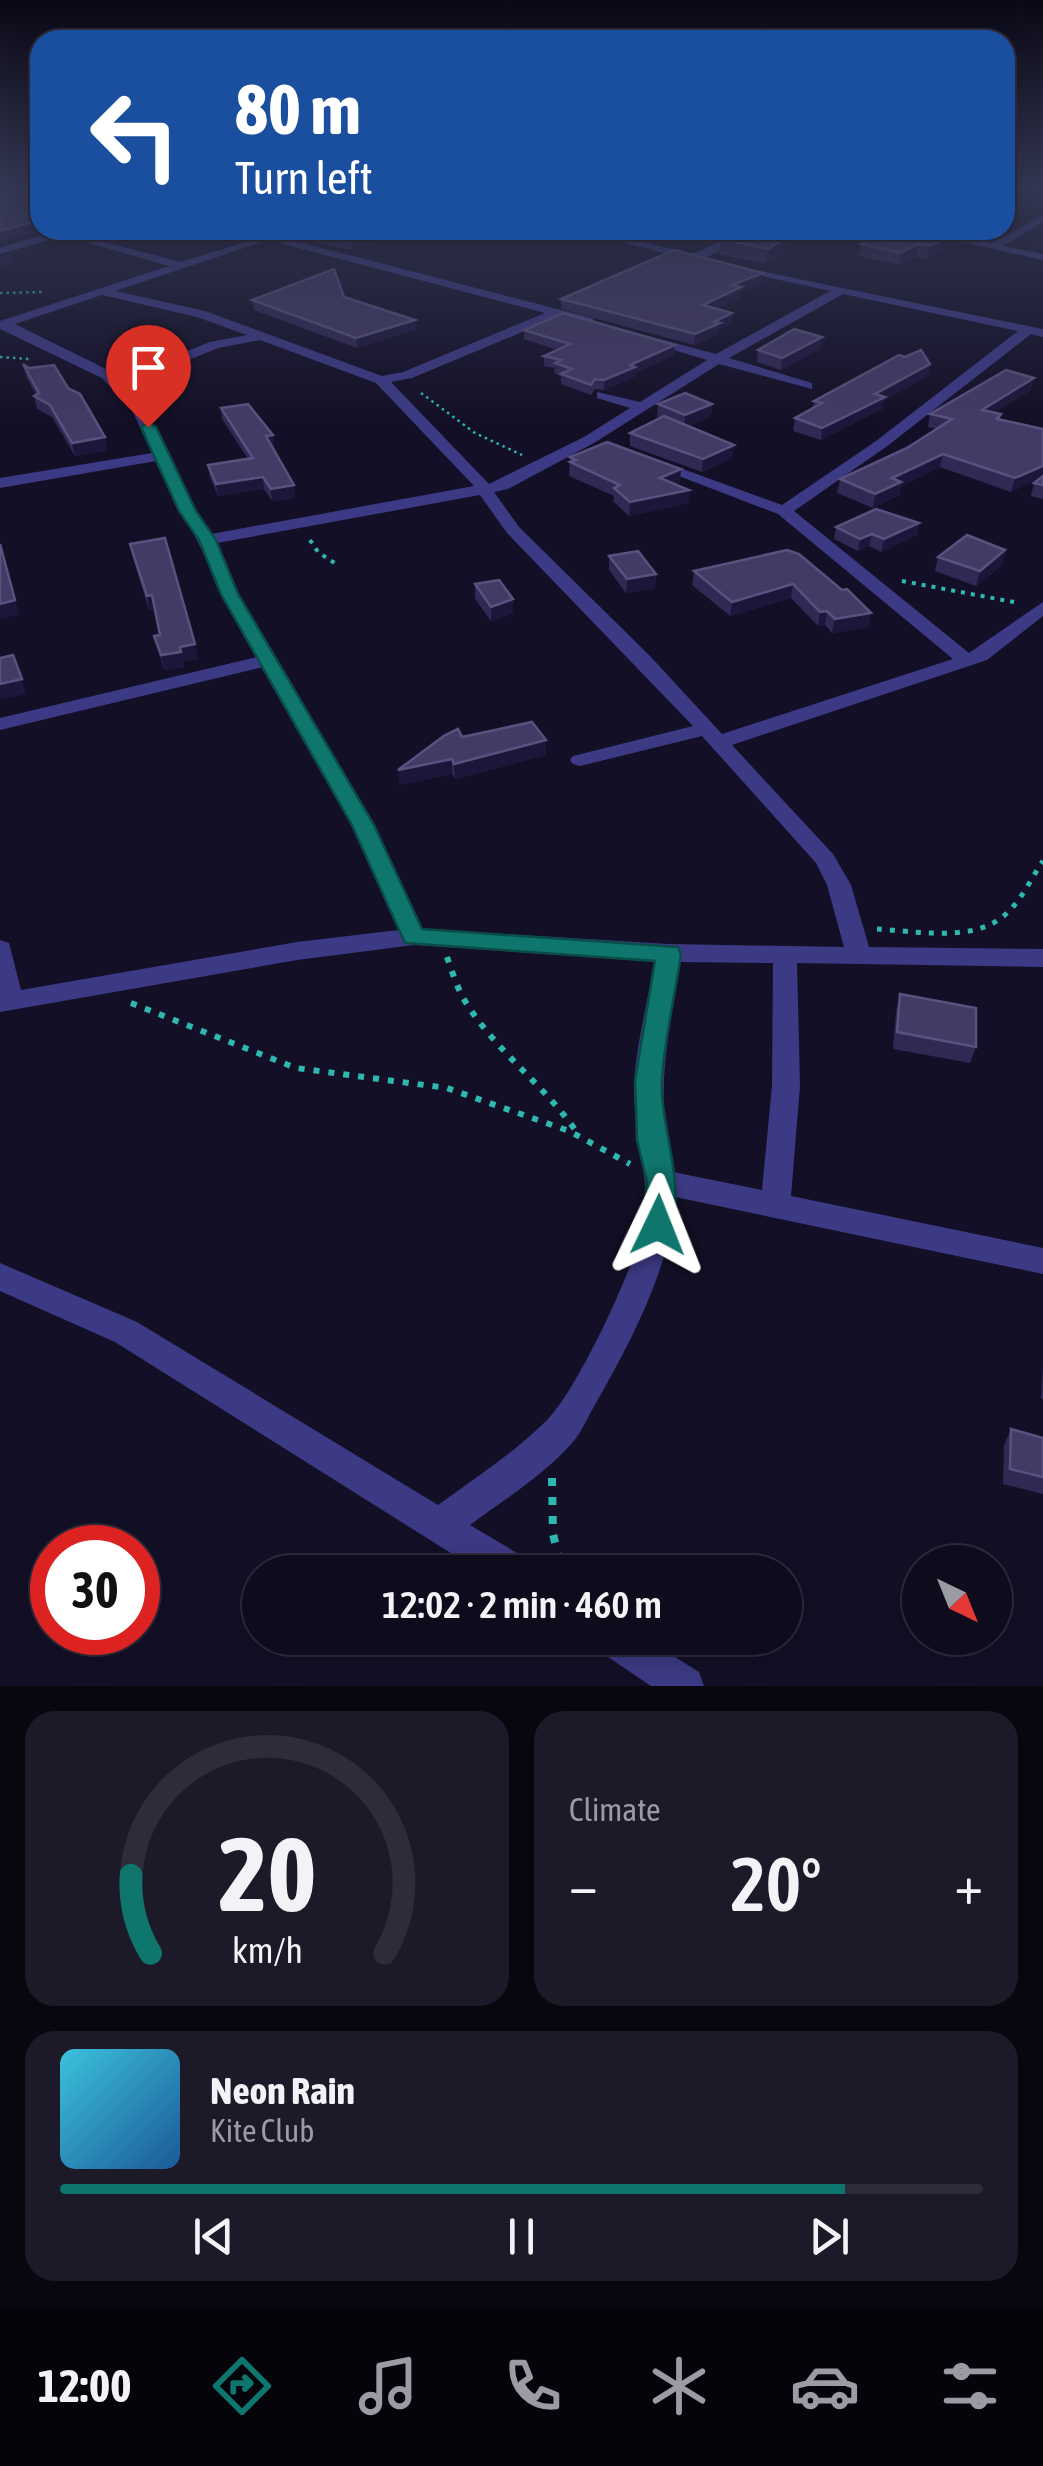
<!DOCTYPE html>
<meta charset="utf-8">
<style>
:root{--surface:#0e0b1c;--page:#1c1929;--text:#f1f3f6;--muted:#9b9ba3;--line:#2e2b3b;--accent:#0f766e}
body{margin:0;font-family:"Asap Condensed",sans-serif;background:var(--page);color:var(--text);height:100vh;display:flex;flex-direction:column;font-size:38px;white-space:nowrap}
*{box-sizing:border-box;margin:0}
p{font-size:32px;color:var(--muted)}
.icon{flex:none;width:55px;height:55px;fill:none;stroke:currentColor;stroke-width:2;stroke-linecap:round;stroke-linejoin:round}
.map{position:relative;height:1686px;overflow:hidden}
.panel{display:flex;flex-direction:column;gap:25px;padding:25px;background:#08060f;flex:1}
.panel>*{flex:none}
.banner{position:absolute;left:30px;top:30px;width:985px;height:210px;border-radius:30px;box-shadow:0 5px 25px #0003,0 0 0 2px var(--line);background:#1a4fa0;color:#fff;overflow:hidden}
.needle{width:65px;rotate:137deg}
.buttons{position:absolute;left:902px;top:1545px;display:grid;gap:20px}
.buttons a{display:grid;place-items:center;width:110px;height:110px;border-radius:50%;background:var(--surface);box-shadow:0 5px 25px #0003,0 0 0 2px var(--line);font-size:50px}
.speed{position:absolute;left:30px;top:1525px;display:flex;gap:20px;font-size:50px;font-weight:700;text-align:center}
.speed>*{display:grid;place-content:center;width:130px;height:130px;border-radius:50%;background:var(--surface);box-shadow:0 5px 25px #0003,0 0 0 2px var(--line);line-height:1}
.speed .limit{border:15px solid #d22;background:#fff;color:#111}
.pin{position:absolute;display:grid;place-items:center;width:85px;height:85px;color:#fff;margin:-102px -42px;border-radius:50% 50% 50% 0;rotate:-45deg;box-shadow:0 0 10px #0007}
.pin .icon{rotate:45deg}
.me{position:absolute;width:110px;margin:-55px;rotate:2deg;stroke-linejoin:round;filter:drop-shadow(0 0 8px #0008)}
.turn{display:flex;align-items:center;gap:35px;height:210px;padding:0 40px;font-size:45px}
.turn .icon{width:130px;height:130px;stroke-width:2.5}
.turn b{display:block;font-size:70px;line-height:85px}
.big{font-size:75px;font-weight:600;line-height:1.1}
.panel .widget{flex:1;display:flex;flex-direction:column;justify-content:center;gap:15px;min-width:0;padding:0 35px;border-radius:30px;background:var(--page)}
.panel .dial{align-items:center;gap:0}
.dial svg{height:260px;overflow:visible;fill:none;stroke:var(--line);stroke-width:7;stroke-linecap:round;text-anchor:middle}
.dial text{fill:var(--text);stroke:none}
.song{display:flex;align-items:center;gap:30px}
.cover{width:120px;height:120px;border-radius:15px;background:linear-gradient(135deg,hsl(190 70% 55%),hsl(210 70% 35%))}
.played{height:10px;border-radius:5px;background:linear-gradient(90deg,var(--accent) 85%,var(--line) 85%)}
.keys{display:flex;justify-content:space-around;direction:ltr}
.heat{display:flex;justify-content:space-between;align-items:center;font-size:55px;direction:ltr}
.panel .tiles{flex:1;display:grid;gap:25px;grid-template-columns:1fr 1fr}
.widget:last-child{grid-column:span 2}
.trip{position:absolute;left:242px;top:1555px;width:560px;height:100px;border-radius:50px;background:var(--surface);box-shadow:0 5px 25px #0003,0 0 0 2px var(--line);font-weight:600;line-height:100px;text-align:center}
.menu{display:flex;height:160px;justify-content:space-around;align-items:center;background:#06040b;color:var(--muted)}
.menu .icon{width:70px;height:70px}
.menu .current{color:var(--accent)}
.menu b{font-size:45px;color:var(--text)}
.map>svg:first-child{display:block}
</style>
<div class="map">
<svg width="1043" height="1686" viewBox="0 0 1043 1686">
<rect width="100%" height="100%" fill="#130f26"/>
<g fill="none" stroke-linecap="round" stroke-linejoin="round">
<g stroke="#2fb8b0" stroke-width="2.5" stroke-dasharray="2.5 4" stroke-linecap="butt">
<polyline points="0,293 42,292"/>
<polyline points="0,357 30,359"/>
<polyline points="421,393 475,433 522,455"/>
</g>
<g stroke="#2fb8b0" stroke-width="4" stroke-dasharray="4 6" stroke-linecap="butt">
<polyline points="310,540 318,552 336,564"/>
<polyline points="902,581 1019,603"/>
</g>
<path stroke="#2fb8b0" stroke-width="5" stroke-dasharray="5 8" stroke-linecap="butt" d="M877 929C913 931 970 942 1001 918 1020 904 1030 880 1043 861"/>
<g stroke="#2fb8b0" stroke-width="6" stroke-dasharray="6 9" stroke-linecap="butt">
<path d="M447 957C452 971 457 988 465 1001 496 1052 545 1085 578 1134"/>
<polyline points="131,1003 296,1068 447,1088 569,1131 630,1164"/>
</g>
<polyline stroke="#2fb8b0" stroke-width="8" stroke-dasharray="8 11" stroke-linecap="butt" points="552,1478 553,1534 562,1572"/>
<g fill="#3d3a85" fill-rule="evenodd">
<polygon points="1043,215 1043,222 1003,246 1043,254 1043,260 906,230 927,230 992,243"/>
<path d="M59 230 180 262 286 230V234L279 237 592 318 594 321 588 325 558 317 412 378 391 382 489 484 584 437 630 408 597 398V392L640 402 707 360 644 341V335L716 354 830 291 730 269V265L1043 329V337L1031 334 886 447 794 511 969 653 1043 602V616L987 660 732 745 833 854 851 885 869 947 1043 949V967L797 963 800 1086 791 1196 1043 1248V1274L675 1197C670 1269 631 1341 596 1403 588 1416 582 1432 572 1443 544 1475 505 1499 470 1525L527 1559 532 1572H481L115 1342 0 1291V1263L137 1322 438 1505C475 1478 514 1453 546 1421 576 1393 636 1265 643 1224 652 1176 632 1130 634 1081 637 1041 648 1000 655 961L414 945 297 960 0 1012V940L9 943 21 990 297 942 399 930 352 825 263 667 0 730V718L257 657 156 461 0 488V478L152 453 132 410 102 378 0 329V321L169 266 78 240 52 239 0 254V248ZM268 240 545 313 403 372 382 376 205 311 115 291ZM843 294 1018 331 876 441 782 505 658 460 645 463 778 514 953 659 722 734 650 656 519 527 494 492 508 489 594 443 719 364 812 389V383L729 358ZM102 295 197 317 247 335 210 342 118 379 112 372 15 324ZM260 340 376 383 474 486 211 534C178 487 164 429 125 386L218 348ZM480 495 507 533 693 726 573 756 570 760 573 764 580 766 702 736 816 863 827 885 844 947 669 944 422 929 374 825 239 594 217 543ZM680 962 773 963 772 1086 762 1190 673 1172C654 1096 668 1037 680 962Z"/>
<polygon points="575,230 593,230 692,254 746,230 760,230 698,262"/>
<polygon points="593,1638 645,1638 699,1672 704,1686 651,1686 599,1651"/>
</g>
</g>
<g fill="#312854">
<polygon points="77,230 123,230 101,237"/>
<polygon points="288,230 407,230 407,232 351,250 289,236"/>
<polygon points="804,230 982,230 975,236 955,232 956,245 926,259 916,257 899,265 859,256 861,244 870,239"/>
<polygon points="793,233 791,247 766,264 719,254 721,239"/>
<polygon points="763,273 762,283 740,292 740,298 717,309 732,313 731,324 719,329 719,334 694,345 561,309 561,299"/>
<polygon points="344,297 416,329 357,348 254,310 252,300"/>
<polygon points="524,330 675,345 674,355 635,373 634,377 604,390 595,389 591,395 561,384 561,376 554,373 555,368 544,366 544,356 557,350 524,339"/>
<polygon points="820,349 781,370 757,362 758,350"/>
<polygon points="23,364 107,450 75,456 52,417 37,409 34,396 36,395 26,376"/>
<polygon points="930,364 928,376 884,400 882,409 821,440 793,431 795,418 813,408 814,401"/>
<polygon points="1031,390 995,412 1001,414 1000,419 1043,429 1043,499 1031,496 1034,483 1038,479 1011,492 940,467 901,486 899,495 873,508 837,493 840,479 907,448 937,429 928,427 930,414"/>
<polygon points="658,404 712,404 711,416 688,426 734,445 732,458 702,472 630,446 630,433 659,418 657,417"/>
<polygon points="221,408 273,435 274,447 272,447 294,485 295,498 272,501 264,489 218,496 210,477 208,465 248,459 222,419"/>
<polygon points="570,457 680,482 675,484 689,490 688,503 629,516 613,501 614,496 569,476"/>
<polygon points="919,523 917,535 881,552 869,546 858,551 834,539 836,527"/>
<polygon points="130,544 198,659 183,661 184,667 164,670 154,636 160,635 155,609 149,610 133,558"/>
<polygon points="787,550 871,613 868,627 832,633 825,625 818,626 791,598 730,616 692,585 694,571"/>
<polygon points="1005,550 1002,565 976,586 935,571 938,557"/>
<polygon points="609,556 656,574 655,588 626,593 609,570"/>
<polygon points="475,584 513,599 513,613 491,621 475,599"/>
<polygon points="462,737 546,740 546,755 455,779 452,774 399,785"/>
<polygon points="900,994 976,1047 970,1063 893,1049 896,1011"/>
<polygon points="1043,1366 1043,1399 1041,1398"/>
<polygon points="1011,1429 1043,1438 1043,1494 1003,1484 1004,1445"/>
</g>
<g fill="#1d163a">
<polygon points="40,220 40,230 42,230 0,242 0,231"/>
<polygon points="99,230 123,230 101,237"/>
<polygon points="380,230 407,230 407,232 351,250 351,239"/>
<polygon points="793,233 791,247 766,264 768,249"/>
<polygon points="958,233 956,245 926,259 929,246"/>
<polygon points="918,244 916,257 899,265 901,253"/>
<polygon points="9,254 11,264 0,267 0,256"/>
<polygon points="763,273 762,283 740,292 740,298 702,316 703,305 732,285"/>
<polygon points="732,313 731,324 719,329 719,334 694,345 695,334 714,322"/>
<polygon points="415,320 416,329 357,348 356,338"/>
<polygon points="822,337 820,349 781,370 782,358"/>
<polygon points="675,345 674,355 635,373 634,377 604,390 604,380 630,365"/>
<polygon points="930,364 928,376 884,400 882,409 821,440 822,428 875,394"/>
<polygon points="1034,378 1031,390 979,422 982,410"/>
<polygon points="712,404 711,416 684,428 685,415"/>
<polygon points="273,435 274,447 268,448 266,436"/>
<polygon points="105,437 107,450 75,456 72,443"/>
<polygon points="734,445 732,458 702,472 703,459"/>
<polygon points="943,454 940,467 901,486 899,495 873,508 875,494 892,478"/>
<polygon points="1043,466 1043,477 1011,492 1015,478"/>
<polygon points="681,469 680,482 659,491 660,478"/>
<polygon points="263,477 264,489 218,496 216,484"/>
<polygon points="294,485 295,498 272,501 271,489"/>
<polygon points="689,490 688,503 629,516 630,502"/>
<polygon points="919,523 917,535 881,552 884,539"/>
<polygon points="872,534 869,546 858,551 860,539"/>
<polygon points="1005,550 1002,565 976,586 980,571"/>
<polygon points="656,574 655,588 626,593 627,579"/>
<polygon points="793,584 791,598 730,616 732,602"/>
<polygon points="152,595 155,609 149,610 147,596"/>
<polygon points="513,599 513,613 491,621 491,607"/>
<polygon points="15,600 19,615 0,619 0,604"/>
<polygon points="827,611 825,625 818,626 820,612"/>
<polygon points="871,613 868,627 832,633 835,619"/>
<polygon points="195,644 198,659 183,661 184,667 164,670 161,655 180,647"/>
<polygon points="22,679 26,694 0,700 0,684"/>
<polygon points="546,740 546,755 455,779 454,764"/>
<polygon points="452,759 452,774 399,785 398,770"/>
</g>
<g fill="#433a66" stroke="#5a527e" stroke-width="2.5">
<polygon points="9,185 40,185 40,220 0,231 0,189"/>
<polygon points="308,230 380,230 351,239"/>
<polygon points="740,230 778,230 793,233 768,249 721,239"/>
<polygon points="889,230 947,230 958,233 929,246 918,244 901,253 861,244"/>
<polygon points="674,250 763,273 732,285 741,287 703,305 732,313 714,322 720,323 695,334 561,299"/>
<polygon points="334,269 344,297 415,320 356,338 252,300"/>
<polygon points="563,313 675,345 630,365 635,367 604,380 595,379 591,385 561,374 572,369 555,363 561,360 544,356 570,344 524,330"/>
<polygon points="794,329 822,337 782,358 758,350"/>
<polygon points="921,350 930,364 875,394 885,397 822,428 795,418 822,403 814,401 899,355 905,357"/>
<polygon points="23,364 29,368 54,365 68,388 80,394 105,437 72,443 50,405 34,396 39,393"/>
<polygon points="1006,370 1034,378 982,410 1001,414 997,419 1043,429 1043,466 1015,478 943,454 892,478 901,482 875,494 840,479 907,448 952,419 930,414"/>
<polygon points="685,393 712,404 685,415 658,404"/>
<polygon points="248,404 273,435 266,436 294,485 271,489 263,477 216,484 208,465 253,458 221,408"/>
<polygon points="664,416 734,445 703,459 630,433"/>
<polygon points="607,442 681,469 660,478 689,490 630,502 614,488 620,485 570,462 576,460 570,457"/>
<polygon points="1043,476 1043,485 1034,483"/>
<polygon points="876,509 919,523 884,539 872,534 860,539 836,527"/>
<polygon points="967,535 1005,550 980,571 938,557"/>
<polygon points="165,538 195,644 180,647 181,652 161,655 154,636 160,635 152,595 147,596 130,544"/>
<polygon points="0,544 15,600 0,604"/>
<polygon points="787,550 799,554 842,590 847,589 871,613 835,619 827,611 820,612 793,584 732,602 694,571"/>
<polygon points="638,551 656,574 627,579 609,556"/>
<polygon points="499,580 513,599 491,607 475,584"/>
<polygon points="13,655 22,679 0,684 0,658"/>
<polygon points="532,722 546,740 454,764 452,759 398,770 445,735 458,729 462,737"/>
<polygon points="900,994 976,1008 976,1047 897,1032"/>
<polygon points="1011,1429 1043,1438 1043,1477 1010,1469"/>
</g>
<linearGradient id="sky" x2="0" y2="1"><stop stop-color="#0a0815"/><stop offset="0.44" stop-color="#333752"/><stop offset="1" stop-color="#333752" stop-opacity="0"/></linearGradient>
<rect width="1043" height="422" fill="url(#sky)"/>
<path fill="#0f766e" stroke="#0a4d48" stroke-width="2.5" d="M148 423 156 427 196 511 216 540 238 594 374 825 422 929 678 947 681 954C675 995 665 1037 662 1078 659 1127 689 1190 668 1234L658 1238 647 1234 642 1225 647 1182 637 1140 635 1080 655 961 405 943 352 825 221 594 199 540 179 511 141 427Z"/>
</svg>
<div class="buttons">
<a><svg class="needle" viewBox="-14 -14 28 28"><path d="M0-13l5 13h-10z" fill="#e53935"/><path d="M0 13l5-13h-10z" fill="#9b9ba3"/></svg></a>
</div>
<div class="speed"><div class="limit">30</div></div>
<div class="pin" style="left:148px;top:427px;background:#d93025"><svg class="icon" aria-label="arrive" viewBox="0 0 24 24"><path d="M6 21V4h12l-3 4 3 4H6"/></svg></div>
<svg class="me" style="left:658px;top:1225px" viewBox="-20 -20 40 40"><path d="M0-17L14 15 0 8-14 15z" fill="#0f766e" stroke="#fff" stroke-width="4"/></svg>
<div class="trip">12:02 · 2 min · 460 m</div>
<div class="banner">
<div class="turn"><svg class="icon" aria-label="left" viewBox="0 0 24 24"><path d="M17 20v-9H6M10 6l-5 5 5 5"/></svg><div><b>80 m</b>Turn left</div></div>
</div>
</div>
<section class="panel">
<div class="tiles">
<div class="widget dial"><svg viewBox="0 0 100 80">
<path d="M14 69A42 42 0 1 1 86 69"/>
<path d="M14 69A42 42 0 0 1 8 45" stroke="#0f766e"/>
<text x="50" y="56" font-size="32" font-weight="700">20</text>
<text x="50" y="72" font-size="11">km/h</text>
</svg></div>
<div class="widget"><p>Climate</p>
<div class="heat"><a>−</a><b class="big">20°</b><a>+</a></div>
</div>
<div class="widget">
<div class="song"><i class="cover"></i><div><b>Neon Rain</b><p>Kite Club</p></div></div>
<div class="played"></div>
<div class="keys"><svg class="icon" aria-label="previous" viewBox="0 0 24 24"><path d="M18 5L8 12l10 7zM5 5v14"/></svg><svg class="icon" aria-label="pause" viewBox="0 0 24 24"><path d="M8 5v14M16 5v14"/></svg><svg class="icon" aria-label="next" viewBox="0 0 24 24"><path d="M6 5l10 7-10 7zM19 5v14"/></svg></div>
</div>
</div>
</section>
<nav class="menu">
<b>12:00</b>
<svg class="icon current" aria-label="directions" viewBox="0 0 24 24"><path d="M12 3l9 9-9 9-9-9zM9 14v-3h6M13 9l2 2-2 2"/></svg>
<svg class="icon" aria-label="music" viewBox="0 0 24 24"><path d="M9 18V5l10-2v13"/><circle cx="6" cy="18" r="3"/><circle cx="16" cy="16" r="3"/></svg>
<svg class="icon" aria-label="phone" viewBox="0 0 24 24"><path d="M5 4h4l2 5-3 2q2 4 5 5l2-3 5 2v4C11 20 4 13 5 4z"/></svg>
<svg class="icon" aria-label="climate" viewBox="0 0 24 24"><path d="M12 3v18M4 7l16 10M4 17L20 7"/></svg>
<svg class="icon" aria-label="car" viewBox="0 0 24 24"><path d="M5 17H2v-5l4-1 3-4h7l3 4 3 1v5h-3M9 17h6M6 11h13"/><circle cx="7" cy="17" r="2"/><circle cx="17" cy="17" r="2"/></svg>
<svg class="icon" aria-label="filters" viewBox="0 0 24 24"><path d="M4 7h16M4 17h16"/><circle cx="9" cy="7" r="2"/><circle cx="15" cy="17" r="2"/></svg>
</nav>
